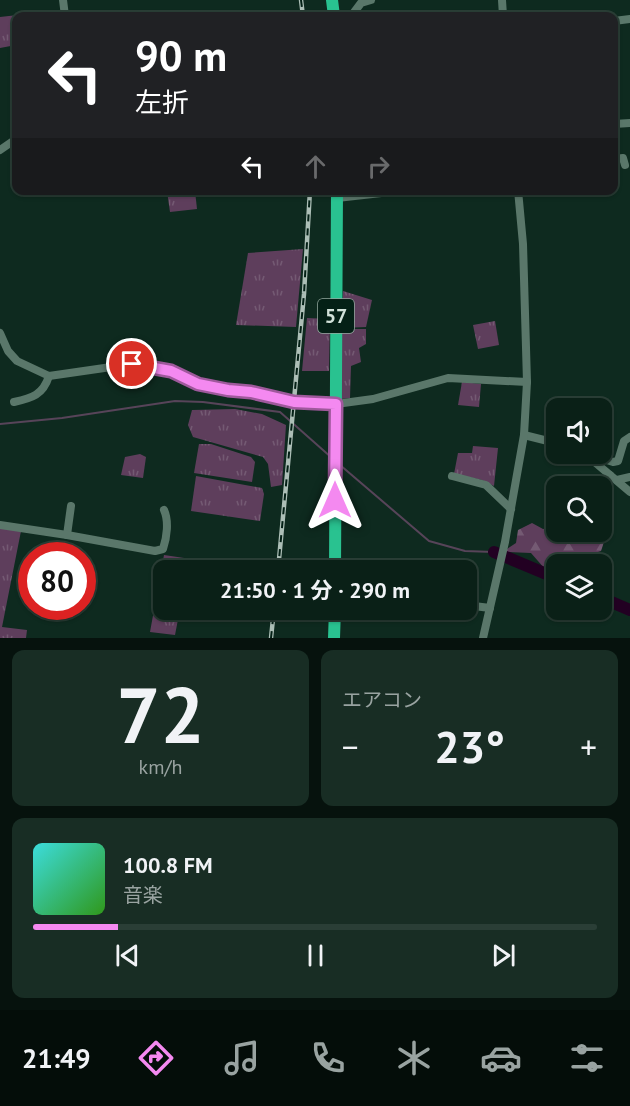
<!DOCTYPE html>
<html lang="ja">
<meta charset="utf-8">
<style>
:root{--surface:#0a2017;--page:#182d24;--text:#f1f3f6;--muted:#99a3a1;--line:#2a3e36;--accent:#f489f0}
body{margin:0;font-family:"PT Sans","Noto Sans JP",sans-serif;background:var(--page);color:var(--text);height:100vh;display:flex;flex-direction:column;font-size:22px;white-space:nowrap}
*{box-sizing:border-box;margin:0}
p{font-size:20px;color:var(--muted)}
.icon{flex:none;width:33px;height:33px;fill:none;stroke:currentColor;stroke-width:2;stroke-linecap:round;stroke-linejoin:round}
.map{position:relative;height:638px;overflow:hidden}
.side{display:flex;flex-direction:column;gap:12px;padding:12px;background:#06120d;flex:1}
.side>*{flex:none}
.top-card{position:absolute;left:12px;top:12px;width:606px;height:183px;border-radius:12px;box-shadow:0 2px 4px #0004,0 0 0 2px var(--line);background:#202124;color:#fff;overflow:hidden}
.fabs{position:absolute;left:546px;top:398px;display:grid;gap:12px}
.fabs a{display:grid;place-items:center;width:66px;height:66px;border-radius:12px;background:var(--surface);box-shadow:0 2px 4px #0004,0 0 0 2px var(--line);font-size:30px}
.speed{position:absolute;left:18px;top:542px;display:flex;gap:12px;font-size:30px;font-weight:700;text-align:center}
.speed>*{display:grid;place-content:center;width:78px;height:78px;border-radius:50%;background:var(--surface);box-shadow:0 2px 4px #0004,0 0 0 2px var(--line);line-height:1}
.speed .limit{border:9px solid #d22;background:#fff;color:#111}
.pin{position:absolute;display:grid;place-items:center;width:51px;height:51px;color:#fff;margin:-26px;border:3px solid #fff;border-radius:50%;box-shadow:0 2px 6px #0007}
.me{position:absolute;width:66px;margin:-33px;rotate:0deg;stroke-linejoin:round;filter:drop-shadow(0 0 4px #0008)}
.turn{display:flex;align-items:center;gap:21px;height:126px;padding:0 24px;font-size:27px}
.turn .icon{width:78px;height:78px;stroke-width:2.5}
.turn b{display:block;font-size:42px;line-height:51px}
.lanes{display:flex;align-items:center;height:57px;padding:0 24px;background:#0003;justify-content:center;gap:30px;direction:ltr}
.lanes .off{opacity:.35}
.big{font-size:45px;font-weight:700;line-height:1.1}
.side .widget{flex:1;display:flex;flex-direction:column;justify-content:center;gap:9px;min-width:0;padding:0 21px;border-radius:12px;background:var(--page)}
.side .dial{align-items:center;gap:0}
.dial b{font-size:78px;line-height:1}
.song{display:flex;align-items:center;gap:18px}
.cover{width:72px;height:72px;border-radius:9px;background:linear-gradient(135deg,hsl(180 70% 55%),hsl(110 70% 35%))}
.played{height:6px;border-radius:3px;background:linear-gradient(90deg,var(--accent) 15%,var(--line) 15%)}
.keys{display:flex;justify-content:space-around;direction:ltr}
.heat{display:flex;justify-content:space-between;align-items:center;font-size:33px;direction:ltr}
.side .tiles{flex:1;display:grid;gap:12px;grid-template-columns:1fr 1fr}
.widget:last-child{grid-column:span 2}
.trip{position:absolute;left:153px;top:560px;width:324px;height:60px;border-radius:12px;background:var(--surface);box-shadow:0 2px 4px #0004,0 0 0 2px var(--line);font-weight:700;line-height:60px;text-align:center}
.menu{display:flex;height:96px;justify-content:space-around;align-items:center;background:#040d09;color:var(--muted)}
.menu .icon{width:42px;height:42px}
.menu .current{color:var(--accent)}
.menu b{font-size:27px;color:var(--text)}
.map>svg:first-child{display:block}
</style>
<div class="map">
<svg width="630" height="638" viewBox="0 0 630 638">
<defs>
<pattern id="grass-tufts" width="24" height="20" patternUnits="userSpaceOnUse" patternTransform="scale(1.5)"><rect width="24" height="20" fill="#5e3e5c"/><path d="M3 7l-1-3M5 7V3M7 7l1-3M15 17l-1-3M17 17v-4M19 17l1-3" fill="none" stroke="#745a73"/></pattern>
<pattern id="forest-firs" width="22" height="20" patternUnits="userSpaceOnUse" patternTransform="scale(1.5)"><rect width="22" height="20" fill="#5e3e5c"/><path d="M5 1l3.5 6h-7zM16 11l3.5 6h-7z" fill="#745a73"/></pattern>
</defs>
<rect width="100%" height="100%" fill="#0e2a1f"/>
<g fill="url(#grass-tufts)">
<polygon points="18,15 16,45 0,48 0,17"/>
<polygon points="167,191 195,191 197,209 170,212"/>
<polygon points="303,249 296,327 236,325 248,253"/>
<polygon points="343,291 372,300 366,327 342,328"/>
<polygon points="307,318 330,319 329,371 302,371"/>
<polygon points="495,321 499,345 478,349 473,325"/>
<polygon points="341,329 366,329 366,344 359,348 361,362 351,366 350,398 341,399"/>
<polygon points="462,382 481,384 479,407 458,405"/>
<polygon points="235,409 262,414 286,425 282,485 271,487 268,464 263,457 193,437 188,425 192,410"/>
<polygon points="199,444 211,444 251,457 255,462 252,482 194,473"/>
<polygon points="473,446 498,448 494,486 482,480 454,474 458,453 472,453"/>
<polygon points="140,454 146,457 143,478 121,475 125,457"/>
<polygon points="196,476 262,488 264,494 260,521 191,511"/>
<polygon points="0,528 21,531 2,627 27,630 26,638 0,638"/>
<polygon points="164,555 211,562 212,570 164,570 164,609 180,609 175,635 150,632"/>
</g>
<polygon fill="url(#forest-firs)" points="532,523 543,529 556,527 556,531 603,533 605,539 601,551 589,555 598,564 556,564 556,573 545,569 531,553 507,552 507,549 516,543 518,530"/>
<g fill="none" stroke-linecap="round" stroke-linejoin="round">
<g stroke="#574459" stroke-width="2">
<polyline points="0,424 62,418 175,401 203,402 280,412 332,458"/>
<polyline points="340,465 429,541 465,551 494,552"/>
</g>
<g stroke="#202" stroke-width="12">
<polyline points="494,552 556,578"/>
<polyline points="602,598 630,610"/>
</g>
<g stroke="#5a776a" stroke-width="8">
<polyline points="63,0 65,16"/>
<polyline points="502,0 503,16"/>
<polyline points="345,16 352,15 361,3 371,0"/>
<polyline points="614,21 630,19"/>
<polyline points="614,124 630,123"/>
<polyline points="0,150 16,139"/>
<polyline points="614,159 623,158 625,165"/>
<polyline points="337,198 408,190"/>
<polyline points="0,333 8,351 17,361 49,376 132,364 171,371 198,384 294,402 336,404 373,399 448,378 527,382"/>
<path d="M14 402C32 398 43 395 49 376"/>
<polyline points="524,435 556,443"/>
<polyline points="584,453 630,492"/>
<polyline points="593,460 597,457 613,462 618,461 624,441 630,437"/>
<polyline points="452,476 486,485 511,509"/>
<polyline points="617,480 630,477"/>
<polyline points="602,491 610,475"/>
<path d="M71 506 67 535 155 551 163 549C167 537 169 521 164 510"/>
<polyline points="0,525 67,535"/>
<polyline points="466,605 490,608"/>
<polyline points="483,638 505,542 524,435 527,382 523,244 518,190"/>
</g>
<g stroke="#29c290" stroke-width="12">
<polyline points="332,0 334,16"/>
<polyline points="335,570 337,190"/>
<polyline points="334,638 335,609"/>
</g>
<g stroke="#acbeb6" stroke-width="4.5">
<g id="rail">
<polyline points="301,0 303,16"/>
<polyline points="278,570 304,294 310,190"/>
<polyline points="271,638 274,609"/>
</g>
</g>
<use href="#rail" stroke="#042016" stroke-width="2" stroke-dasharray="7" stroke-linecap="butt"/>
</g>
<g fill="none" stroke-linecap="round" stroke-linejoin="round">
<g stroke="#9f599c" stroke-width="15">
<polyline id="route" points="132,364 171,371 198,384 228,390 251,392 294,402 336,404 335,500"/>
</g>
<use href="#route" stroke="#f489f0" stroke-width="10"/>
</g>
<g text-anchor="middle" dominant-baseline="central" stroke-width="6" stroke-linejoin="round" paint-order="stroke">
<rect fill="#042016" stroke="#94a89f" stroke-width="1.5" x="318" y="299" width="36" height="34" rx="4.5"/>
<g font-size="20" font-weight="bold" fill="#d2e2da">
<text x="336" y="316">57</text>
</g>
</g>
</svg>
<div class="fabs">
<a><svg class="icon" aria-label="sound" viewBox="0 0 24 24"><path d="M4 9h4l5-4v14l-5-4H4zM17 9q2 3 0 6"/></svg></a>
<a><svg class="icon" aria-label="search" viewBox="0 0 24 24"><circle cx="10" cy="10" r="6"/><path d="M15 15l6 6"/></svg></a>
<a><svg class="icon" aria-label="layers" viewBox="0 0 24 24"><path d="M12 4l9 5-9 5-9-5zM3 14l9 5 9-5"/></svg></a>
</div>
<div class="speed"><div class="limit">80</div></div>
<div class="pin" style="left:132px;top:364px;background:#d93025"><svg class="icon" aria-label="arrive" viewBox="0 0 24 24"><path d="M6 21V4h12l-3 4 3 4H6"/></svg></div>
<svg class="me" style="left:335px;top:500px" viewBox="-20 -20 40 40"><path d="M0-17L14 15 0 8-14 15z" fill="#f489f0" stroke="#fff" stroke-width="4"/></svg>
<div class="trip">21:50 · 1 分 · 290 m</div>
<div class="top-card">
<div class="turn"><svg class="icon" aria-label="left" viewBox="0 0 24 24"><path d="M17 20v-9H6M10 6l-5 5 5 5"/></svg><div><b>90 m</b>左折</div></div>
<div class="lanes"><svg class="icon" aria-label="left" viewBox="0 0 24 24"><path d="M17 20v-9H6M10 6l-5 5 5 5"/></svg><svg class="icon off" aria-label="ahead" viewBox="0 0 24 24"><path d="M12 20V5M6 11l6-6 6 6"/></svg><svg class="icon off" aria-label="right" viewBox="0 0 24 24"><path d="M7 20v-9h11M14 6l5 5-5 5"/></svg></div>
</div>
</div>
<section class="side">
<div class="tiles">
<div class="widget dial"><b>72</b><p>km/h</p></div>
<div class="widget"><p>エアコン</p>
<div class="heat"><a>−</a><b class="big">23°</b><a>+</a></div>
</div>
<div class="widget">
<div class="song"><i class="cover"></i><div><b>100.8 FM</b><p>音楽</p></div></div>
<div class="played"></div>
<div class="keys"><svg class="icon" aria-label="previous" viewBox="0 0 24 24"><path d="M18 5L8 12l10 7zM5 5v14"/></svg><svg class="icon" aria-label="pause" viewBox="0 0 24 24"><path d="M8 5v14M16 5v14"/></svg><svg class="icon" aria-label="next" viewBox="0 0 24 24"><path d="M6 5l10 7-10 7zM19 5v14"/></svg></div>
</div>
</div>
</section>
<nav class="menu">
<b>21:49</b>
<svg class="icon current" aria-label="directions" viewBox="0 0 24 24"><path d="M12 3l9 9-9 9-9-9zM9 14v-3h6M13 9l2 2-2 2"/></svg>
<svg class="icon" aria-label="music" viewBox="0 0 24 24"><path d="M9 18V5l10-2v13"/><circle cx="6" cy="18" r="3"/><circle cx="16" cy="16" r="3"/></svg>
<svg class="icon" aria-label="phone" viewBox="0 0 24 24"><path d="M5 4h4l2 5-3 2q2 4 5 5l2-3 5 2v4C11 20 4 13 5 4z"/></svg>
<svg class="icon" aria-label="climate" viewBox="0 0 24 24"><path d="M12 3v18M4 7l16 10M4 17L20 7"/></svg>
<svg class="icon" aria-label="car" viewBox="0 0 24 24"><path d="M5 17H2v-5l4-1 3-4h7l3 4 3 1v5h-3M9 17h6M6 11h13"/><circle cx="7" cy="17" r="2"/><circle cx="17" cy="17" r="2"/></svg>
<svg class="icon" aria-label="filters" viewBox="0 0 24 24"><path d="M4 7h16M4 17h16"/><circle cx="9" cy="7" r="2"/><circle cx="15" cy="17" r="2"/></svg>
</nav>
